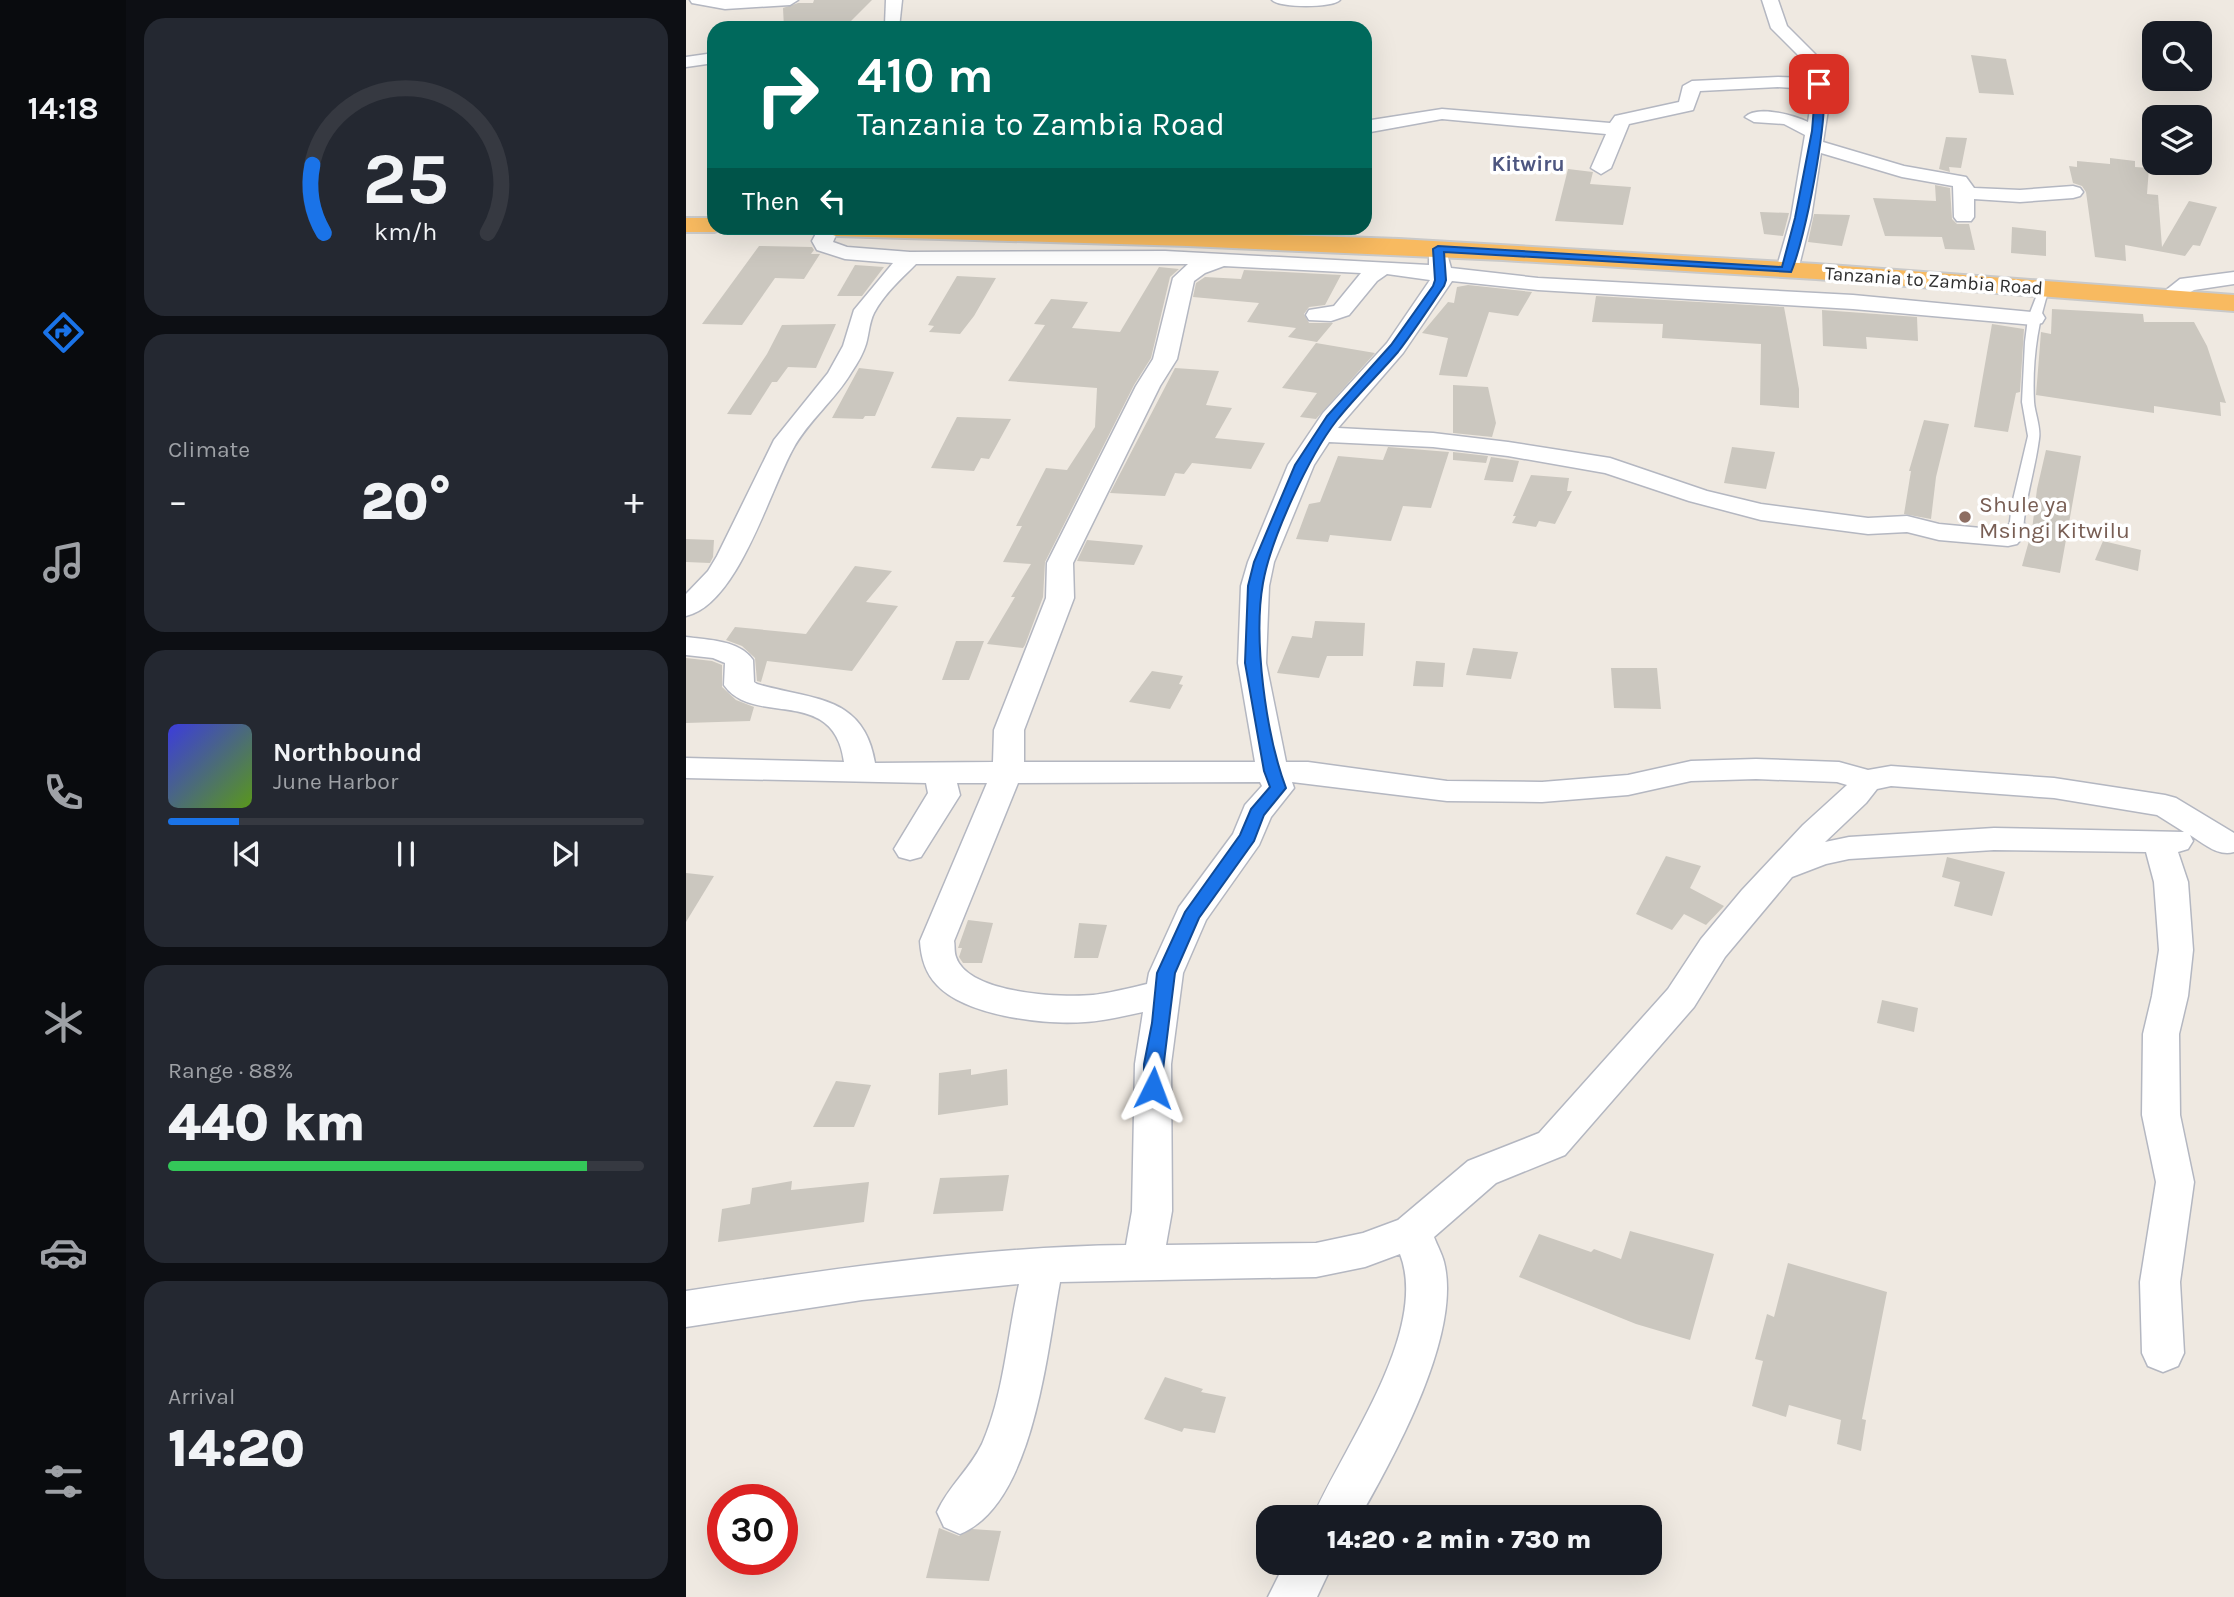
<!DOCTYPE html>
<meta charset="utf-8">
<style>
:root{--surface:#171b24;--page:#242831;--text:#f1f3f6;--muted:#9ea1a6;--line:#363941;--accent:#1a73e8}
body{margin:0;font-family:Karla,sans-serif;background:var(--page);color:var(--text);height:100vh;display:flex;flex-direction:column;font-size:26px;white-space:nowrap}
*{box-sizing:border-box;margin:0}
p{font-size:23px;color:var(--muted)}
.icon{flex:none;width:38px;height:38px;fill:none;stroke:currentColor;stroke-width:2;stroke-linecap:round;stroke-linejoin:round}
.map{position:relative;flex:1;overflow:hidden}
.sheet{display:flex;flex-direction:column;gap:18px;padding:18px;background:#0d0f14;width:560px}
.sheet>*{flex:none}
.top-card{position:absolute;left:21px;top:21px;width:665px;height:214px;border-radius:21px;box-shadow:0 7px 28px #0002;background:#00695c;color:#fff;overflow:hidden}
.buttons{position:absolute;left:1456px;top:21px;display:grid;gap:14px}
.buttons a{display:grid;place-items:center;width:70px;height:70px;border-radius:14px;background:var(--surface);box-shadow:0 7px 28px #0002;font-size:35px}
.speed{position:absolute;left:21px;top:1484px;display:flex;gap:14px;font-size:35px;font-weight:700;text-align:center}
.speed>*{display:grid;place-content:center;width:91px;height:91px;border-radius:50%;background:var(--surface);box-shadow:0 7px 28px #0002;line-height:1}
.speed .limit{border:10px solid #d22;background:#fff;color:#111}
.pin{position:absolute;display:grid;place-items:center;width:60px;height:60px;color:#fff;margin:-30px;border-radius:14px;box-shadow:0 4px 10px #0006}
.me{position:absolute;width:77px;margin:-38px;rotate:3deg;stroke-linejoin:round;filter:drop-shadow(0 0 5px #0008)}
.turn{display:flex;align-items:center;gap:24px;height:147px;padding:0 35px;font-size:32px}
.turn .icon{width:91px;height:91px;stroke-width:2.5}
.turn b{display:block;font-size:49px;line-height:60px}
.then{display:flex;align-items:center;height:66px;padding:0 35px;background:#0003;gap:14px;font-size:26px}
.big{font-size:52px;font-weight:800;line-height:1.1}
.sheet .card{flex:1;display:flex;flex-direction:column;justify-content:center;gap:10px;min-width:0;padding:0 24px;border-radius:21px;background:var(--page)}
.sheet .dial{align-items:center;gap:0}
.dial svg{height:182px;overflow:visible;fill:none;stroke:var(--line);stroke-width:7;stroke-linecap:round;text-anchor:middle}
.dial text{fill:var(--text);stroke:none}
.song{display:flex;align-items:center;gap:21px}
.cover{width:84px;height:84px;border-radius:10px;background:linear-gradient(135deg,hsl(240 70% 55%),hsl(90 70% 35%))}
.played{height:7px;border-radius:4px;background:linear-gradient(90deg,var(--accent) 15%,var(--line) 15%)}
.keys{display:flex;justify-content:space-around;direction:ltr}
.heat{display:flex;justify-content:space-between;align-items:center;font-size:38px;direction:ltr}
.charge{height:10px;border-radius:5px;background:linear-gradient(90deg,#34c759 88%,var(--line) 0)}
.trip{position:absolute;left:570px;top:1505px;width:406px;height:70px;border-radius:21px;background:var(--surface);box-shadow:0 7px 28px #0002;font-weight:800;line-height:70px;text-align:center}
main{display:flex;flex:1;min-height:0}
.tab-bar{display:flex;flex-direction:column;width:126px;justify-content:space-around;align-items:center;background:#090b0e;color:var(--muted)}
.tab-bar .icon{width:49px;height:49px}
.tab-bar .on{color:var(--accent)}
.tab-bar b{font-size:32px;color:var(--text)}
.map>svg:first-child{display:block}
</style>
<main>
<nav class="tab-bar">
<b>14:18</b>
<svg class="icon on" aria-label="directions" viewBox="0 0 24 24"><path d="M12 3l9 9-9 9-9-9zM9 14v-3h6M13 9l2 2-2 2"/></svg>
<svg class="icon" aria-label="music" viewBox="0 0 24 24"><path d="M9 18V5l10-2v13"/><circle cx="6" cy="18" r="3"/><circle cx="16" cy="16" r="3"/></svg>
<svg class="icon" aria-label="phone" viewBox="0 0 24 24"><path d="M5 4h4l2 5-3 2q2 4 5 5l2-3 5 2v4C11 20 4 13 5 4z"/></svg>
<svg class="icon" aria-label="climate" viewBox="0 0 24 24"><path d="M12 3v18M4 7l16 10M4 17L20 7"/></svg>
<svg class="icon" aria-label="car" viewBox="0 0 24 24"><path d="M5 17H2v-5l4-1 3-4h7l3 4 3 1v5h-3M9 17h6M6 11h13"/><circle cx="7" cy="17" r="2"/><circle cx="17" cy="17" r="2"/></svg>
<svg class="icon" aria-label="filters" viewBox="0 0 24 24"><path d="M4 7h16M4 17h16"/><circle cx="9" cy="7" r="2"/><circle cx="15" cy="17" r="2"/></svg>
</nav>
<section class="sheet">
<div class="card dial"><svg viewBox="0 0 100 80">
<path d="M14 69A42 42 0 1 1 86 69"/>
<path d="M14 69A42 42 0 0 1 9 39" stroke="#1a73e8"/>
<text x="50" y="56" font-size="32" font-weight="700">25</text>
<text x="50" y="72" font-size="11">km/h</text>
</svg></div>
<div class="card"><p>Climate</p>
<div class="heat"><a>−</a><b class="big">20°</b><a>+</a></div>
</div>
<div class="card">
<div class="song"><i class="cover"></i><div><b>Northbound</b><p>June Harbor</p></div></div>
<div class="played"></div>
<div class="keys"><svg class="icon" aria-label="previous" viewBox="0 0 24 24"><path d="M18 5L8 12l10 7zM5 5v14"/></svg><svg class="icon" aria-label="pause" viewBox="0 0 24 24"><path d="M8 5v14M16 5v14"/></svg><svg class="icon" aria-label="next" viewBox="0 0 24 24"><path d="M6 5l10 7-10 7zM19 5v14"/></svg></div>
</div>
<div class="card"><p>Range · 88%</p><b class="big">440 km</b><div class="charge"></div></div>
<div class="card"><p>Arrival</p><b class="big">14:20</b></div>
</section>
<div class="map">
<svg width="1548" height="1597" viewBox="0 0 1548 1597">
<rect width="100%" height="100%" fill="#efe9e1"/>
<g fill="#cbc7bf">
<polygon points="128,0 186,0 158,28 98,28 97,8 112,3 127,3"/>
<polygon points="1285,55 1320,59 1328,95 1293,93"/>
<polygon points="1260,137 1281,138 1275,168 1263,167 1264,172 1253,169"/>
<polygon points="1424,158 1449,161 1449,167 1463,168 1461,194 1472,195 1476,247 1503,201 1531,207 1514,246 1507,245 1499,256 1439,245 1440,261 1409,257 1400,192 1396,186 1387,183 1383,166 1391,167 1391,161 1424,164"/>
<polygon points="882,169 907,172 904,184 945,187 937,225 869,221"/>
<polygon points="1249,185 1264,188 1266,219 1271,224 1283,224 1289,250 1259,249 1256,237 1199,236 1187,198 1250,201"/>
<polygon points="1074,212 1103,213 1097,236 1078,234"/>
<polygon points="1128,214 1164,215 1156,246 1122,242"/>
<polygon points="1326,227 1360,231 1360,256 1325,253"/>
<polygon points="73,246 126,247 128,250 125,254 134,254 118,279 89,278 56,325 16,324"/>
<polygon points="169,265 198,267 176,296 151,296"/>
<polygon points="473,267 493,269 484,277 465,358 448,385 359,562 357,597 339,645 337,648 301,644 329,597 325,597 345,564 317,562 336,526 330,526 360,468 381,470 409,427 411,388 322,381 359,325 348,324 365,299 402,302 386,328 434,332"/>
<polygon points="558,270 655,275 639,305 623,307 618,314 623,323 647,323 631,342 602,337 610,328 561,322 573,303 507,297 510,283 519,277 555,279"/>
<polygon points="271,276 310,278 288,316 274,334 243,332 248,326 242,325"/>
<polygon points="782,285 846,292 832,316 803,312 781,377 753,375 762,338 736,333 762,302 768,303 771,287"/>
<polygon points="910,296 1098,307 1113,389 1113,408 1074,405 1075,344 976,338 977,324 906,322"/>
<polygon points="1366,309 1457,314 1458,322 1508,322 1521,346 1540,403 1534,402 1535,416 1468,406 1468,413 1350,395 1355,332 1365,334"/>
<polygon points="1136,310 1231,317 1232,341 1180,337 1181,349 1137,346"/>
<polygon points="150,324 130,368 102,367 91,382 86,382 65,415 41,414 81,354 96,325"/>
<polygon points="1306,324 1338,329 1334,392 1330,393 1322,432 1288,427"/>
<polygon points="630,343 689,353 630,419 614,417 631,393 596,388"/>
<polygon points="173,368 208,372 189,416 179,416 177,419 146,418"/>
<polygon points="489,368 533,371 520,405 546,408 529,438 579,443 565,469 506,463 498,474 489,473 479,496 424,493"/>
<polygon points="767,385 802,387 810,423 806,437 767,433"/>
<polygon points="271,417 325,419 303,459 295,458 288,471 245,468"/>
<polygon points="1238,420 1263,424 1250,477 1245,519 1218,514 1225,471 1223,471"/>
<polygon points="702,447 763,452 745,508 717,506 705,541 644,535 642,542 610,539 623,504 634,502 652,456 697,460"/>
<polygon points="1046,447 1089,452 1080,489 1038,483"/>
<polygon points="1360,450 1395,456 1374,573 1336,566 1346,530 1351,489"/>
<polygon points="767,452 802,456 800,463 767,460"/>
<polygon points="805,457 833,461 827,482 798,480"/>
<polygon points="845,475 883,478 881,491 886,491 869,524 853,521 850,527 826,523 830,516 827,516"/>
<polygon points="0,539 28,540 27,557 24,563 0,562"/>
<polygon points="401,540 456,545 457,546 448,565 391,561"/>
<polygon points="1417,541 1455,550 1452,571 1409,560"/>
<polygon points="169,566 206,571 180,602 212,606 166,671 81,661 75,682 71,681 69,658 56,646 40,640 49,627 120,634"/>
<polygon points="629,621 679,623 677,656 641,656 633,678 591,673 606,636 626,638"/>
<polygon points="270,641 298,641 283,680 256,680"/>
<polygon points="787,648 832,652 825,679 780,675"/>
<polygon points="0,658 26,661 36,665 36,687 50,700 68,707 64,721 0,723"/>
<polygon points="730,661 759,663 757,687 727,686"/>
<polygon points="925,668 971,668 975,709 928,708"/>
<polygon points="466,671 497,676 493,684 497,685 484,709 443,702"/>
<polygon points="980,856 1015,866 1004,888 1038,906 1020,925 998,914 986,930 950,914"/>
<polygon points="1261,857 1319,872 1306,916 1268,906 1274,882 1256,877"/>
<polygon points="0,873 28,876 0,922"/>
<polygon points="282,920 307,923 296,963 277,963 273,957 276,948 272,948"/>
<polygon points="393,923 421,925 412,958 388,958"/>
<polygon points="1196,1000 1232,1008 1228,1032 1191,1023"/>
<polygon points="285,1069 285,1075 321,1069 322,1105 252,1115 253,1073"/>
<polygon points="150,1081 185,1085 168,1127 127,1127"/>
<polygon points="323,1175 317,1211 247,1214 254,1178"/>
<polygon points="106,1181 105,1190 183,1182 178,1222 32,1242 36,1209 64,1204 66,1188"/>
<polygon points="944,1231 1028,1254 1004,1340 950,1324 833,1277 853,1234 905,1252 908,1249 935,1259"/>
<polygon points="1102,1263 1201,1292 1176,1419 1180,1420 1175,1451 1151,1444 1155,1420 1103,1405 1100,1417 1066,1406 1077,1361 1069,1359 1081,1314 1088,1317"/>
<polygon points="479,1377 517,1389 515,1392 540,1397 529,1433 498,1428 496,1432 458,1419"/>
<polygon points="253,1528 273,1536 286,1529 315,1531 303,1581 240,1578"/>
</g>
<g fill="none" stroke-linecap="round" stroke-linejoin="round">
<g stroke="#b4b7c1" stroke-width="3">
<path id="service" d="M1354 287 1363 289C1351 325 1346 364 1348 402 1349 414 1355 427 1353 439 1349 470 1339 499 1337 530L1330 534 1323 530 1326 504 1342 436 1336 402 1339 342 1342 318Z"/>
</g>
<g stroke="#b4b7c1" stroke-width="3">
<g id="minor">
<polygon points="4,0 112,0 104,5 39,9 6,3"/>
<polygon points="200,0 216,0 213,28 201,28 199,25"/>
<path d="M586 0H654C646 8 594 8 586 0Z"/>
<path d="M1076 0H1092L1101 26 1136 61 1144 97 1137 142 1218 166 1280 177 1288 188 1334 190 1387 186 1394 188 1397 192 1394 196 1387 198 1334 202 1288 199V217L1285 221H1271L1268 217 1267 186 1216 177 1135 153 1125 218 1112 270 1109 275H1093L1090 270 1105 218 1119 135 1098 124 1068 122 1059 117C1071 105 1108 115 1122 122L1126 97 1124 89 1092 87 1014 91 1007 110 943 124 925 168 915 174 905 168 920 134 756 119 679 133V121L756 109 924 123 929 116 993 102 997 86 1006 81 1092 77 1122 78 1119 62 1085 28Z"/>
<polygon points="28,53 28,63 0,67 0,57"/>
<path d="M133 228H153L147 242 161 247 224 252 479 251 743 265V254L746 250H760L765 268 852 278 1167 295 1356 313 1359 318 1356 323 1348 325 1167 309 852 290 766 281 717 353 652 428 747 433 822 442 924 458 1021 491 1075 504 1182 518 1221 516 1253 524 1316 530C1323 522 1329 522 1339 524L1343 530 1331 544 1322 546 1253 540 1221 532 1182 534 1075 520 1003 501 919 473 822 456 747 447 643 442 628 465 588 562 583 586 580 663 600 762H622L761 781 856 782 942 775 1005 761 1070 759 1153 762 1182 770 1205 766 1368 778 1479 795 1490 798 1548 833V852C1532 857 1517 843 1504 835L1507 841 1502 849 1492 852 1502 882 1507 950 1502 996 1493 1034 1494 1115 1508 1182 1494 1282 1498 1353 1492 1366 1477 1372 1462 1366 1456 1353 1454 1282 1470 1182 1456 1115 1457 1034 1466 996 1473 950 1468 882 1460 852 1308 850 1163 859 1140 864 1106 877 1039 957 1008 1007 879 1155 810 1183 748 1237C751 1245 756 1254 758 1262 776 1334 709 1455 674 1517H627C656 1449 744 1331 714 1254L679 1267 630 1277 374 1282C361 1350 348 1504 274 1534L258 1527 251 1512C262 1487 284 1469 296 1444 318 1394 321 1337 333 1284L176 1300 0 1327V1291C146 1269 292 1247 440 1245L446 1211 449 1064 457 1012C438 1016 418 1021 399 1022 358 1025 280 1016 251 985 239 973 235 957 234 941L301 783H271L274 795 235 857 224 860 213 857 208 849 242 793 240 783 0 778V758L158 762C148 684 67 728 38 685L39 663 27 658 0 655V637C22 640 54 640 67 660L68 682 71 684C125 700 178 694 189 763L307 762 308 730 360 598 361 563 450 386 467 359 487 278 502 264H230C215 279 198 294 188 313 183 323 183 334 180 344 177 354 171 364 165 373 149 400 122 421 107 449 83 492 52 604 0 616V594L22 571 31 556 88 440 142 373 157 346 168 310 207 263 159 259 131 250 126 241ZM538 266 675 273 648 306 623 310 620 315 623 320 645 321 663 315 691 281 701 274 744 280 701 343 637 413 602 465 562 562 555 586 552 663 569 762H338V730L388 598 387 563 474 386 491 359 508 281 519 273ZM1070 779 1151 782 1161 785 1117 825 1056 890 1015 939 982 989 853 1133 782 1161 712 1220 677 1233 630 1243 480 1245 486 1211 485 1064 497 973 520 920 573 845 585 817 608 788 606 782 761 801 856 802 942 795 1005 781ZM574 782 576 786 559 805 547 834 493 907 463 973 461 984C443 988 425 993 407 995 376 998 282 994 270 957 268 952 269 946 268 941L332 783ZM1205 786 1368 798 1471 815 1498 832 1308 828 1163 837 1139 842 1180 803 1191 789Z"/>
<polygon points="1548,272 1548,284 1508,290 1481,305 1473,303 1470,298 1494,279"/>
<polygon points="599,1563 647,1563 631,1597 582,1597"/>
</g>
</g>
<g stroke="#c9c9c9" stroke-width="4">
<g id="trunk">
<polygon points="0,218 28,218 28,228 39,228 28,232 0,232"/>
<polygon points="137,228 401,228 713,239 1130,264 1548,295 1548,311 1130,279 817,260 502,246 150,236 141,233"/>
</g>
</g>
<use href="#service" fill="#fff" fill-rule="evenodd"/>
<use href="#minor" fill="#fff" fill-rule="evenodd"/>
<use href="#trunk" fill="#f8ba60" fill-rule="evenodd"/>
</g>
<path fill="#1a73e8" stroke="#114b97" stroke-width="2" d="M1130 82 1137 84C1143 118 1119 240 1105 272L758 252 760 280 758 286C743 308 728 331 712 352 692 375 670 396 651 420 623 456 585 538 577 583 567 639 580 735 600 788L578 815 568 841 513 918 489 973 474 1094 467 1096 460 1094 458 1088V1064L466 1023 471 973 499 912 554 835 565 809 584 787 578 771 559 663 562 586 568 562 609 465 641 416 705 345 747 286 749 280 747 249 752 246 1096 267 1109 218 1126 131Z"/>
<circle fill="#8d6e63" stroke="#fff" stroke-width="2.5" cx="1279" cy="517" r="7"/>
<g text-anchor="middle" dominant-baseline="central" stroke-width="7" stroke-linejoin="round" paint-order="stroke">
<g font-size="19" fill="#2e2e2e" stroke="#fff">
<text transform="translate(1248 281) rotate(4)">Tanzania to Zambia Road</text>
</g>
<g font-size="21" font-weight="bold" fill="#4d5680" stroke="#fff">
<text x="842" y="164">Kitwiru</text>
</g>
<g font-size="23" fill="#785e54" stroke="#fff" text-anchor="start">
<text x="1293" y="504">Shule ya<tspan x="1293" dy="26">Msingi Kitwilu</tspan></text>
</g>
</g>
</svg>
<div class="buttons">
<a><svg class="icon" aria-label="search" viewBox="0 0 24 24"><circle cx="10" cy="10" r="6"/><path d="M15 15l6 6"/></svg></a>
<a><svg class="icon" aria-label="layers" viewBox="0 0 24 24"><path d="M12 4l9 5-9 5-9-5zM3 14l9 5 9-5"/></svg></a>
</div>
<div class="speed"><div class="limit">30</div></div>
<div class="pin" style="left:1133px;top:84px;background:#d93025"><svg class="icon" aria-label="arrive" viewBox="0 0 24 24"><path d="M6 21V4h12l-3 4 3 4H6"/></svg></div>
<svg class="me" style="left:467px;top:1088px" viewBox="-20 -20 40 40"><path d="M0-17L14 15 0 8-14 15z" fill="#1a73e8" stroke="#fff" stroke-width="4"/></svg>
<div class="trip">14:20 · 2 min · 730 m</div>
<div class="top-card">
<div class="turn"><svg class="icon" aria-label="right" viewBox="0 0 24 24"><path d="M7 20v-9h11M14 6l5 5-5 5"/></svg><div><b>410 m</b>Tanzania to Zambia Road</div></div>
<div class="then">Then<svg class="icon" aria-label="left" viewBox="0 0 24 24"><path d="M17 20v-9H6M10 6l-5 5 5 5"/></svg></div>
</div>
</div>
</main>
